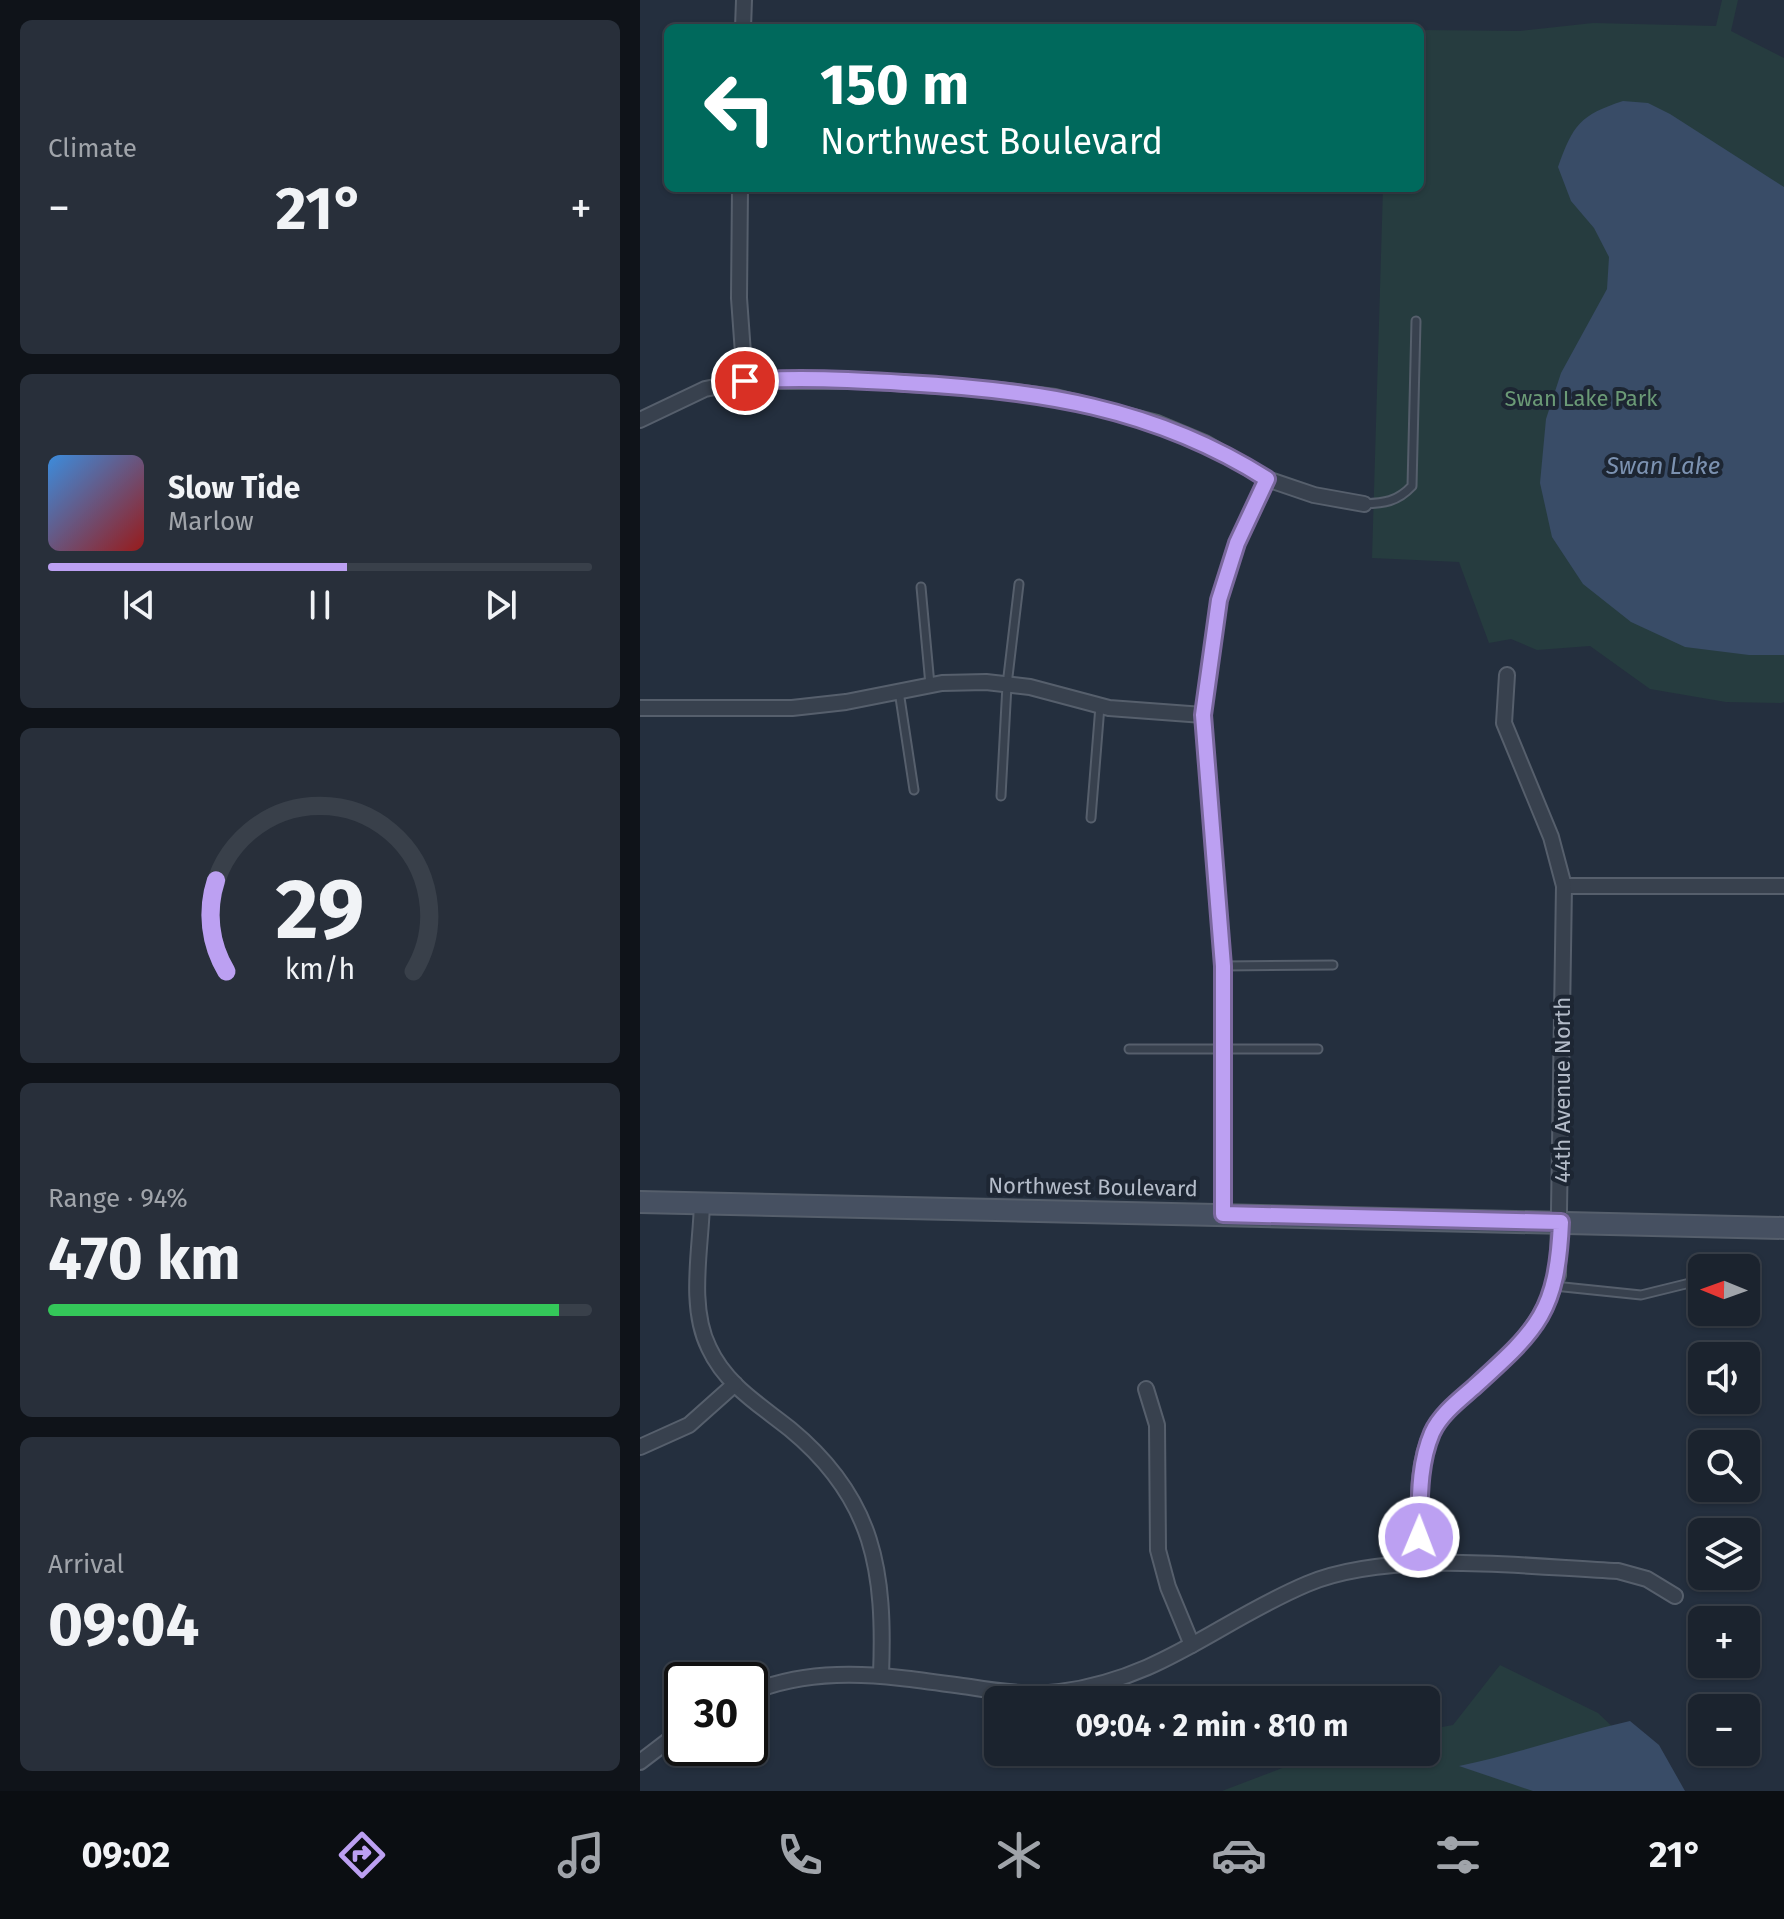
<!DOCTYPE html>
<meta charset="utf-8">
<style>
:root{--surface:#1b232e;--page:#282f3a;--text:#f1f3f6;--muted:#a0a4aa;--line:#39404a;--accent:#bca0f2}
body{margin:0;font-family:"Fira Sans",sans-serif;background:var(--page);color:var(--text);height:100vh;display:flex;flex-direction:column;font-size:30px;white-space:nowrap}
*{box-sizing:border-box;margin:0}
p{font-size:26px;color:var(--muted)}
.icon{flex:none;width:44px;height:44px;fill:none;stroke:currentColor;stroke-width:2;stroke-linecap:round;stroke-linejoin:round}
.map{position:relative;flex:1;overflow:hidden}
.side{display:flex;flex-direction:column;gap:20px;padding:20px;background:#0f1319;width:640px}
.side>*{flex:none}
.guide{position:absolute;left:24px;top:24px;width:760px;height:168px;border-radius:12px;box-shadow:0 2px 6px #0004,0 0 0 2px var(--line);background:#00695c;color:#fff;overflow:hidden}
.needle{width:52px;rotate:271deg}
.fabs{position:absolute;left:1048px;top:1254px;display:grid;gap:16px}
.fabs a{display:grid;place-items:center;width:72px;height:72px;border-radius:12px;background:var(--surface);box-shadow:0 2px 6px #0004,0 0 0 2px var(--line);font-size:40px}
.speed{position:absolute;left:24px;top:1662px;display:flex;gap:16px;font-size:40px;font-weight:700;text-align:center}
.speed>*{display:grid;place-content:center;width:104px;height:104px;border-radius:50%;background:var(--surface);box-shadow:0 2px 6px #0004,0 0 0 2px var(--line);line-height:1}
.speed .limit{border:4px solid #111;border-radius:12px;background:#fff;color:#111}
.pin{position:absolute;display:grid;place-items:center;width:68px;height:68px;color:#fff;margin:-34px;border:4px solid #fff;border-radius:50%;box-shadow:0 2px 8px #0007}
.me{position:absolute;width:88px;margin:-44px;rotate:1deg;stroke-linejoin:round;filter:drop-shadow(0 0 6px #0008)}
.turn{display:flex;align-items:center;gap:28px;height:168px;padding:0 24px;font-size:36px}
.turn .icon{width:104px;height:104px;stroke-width:2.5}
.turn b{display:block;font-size:56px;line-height:68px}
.big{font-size:60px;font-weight:700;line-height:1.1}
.side .tile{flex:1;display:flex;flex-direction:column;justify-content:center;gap:12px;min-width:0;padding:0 28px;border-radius:12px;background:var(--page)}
.side .dial{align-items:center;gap:0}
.dial svg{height:208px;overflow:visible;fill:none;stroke:var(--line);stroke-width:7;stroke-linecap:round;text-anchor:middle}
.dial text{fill:var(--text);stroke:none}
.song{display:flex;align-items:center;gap:24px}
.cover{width:96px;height:96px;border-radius:12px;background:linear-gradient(135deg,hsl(210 70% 55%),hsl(0 70% 35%))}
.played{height:8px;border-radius:4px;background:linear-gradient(90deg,var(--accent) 55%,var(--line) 55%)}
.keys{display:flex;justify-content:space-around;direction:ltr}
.heat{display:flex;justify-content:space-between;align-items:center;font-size:44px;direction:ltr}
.charge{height:12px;border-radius:6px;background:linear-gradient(90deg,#34c759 94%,var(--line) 0)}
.trip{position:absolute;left:344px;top:1686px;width:456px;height:80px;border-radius:12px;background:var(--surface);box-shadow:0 2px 6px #0004,0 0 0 2px var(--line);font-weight:700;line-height:80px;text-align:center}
.menu{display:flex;height:128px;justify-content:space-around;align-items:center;background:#0b0e12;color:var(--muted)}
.menu .icon{width:56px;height:56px}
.menu .selected{color:var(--accent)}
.menu b{font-size:36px;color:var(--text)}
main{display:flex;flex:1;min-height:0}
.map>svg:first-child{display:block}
</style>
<main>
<section class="side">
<div class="tile"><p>Climate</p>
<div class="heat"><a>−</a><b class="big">21°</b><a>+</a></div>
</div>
<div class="tile">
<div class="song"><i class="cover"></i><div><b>Slow Tide</b><p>Marlow</p></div></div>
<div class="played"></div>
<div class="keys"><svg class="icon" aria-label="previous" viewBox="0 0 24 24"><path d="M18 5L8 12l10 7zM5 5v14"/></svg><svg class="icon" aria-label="pause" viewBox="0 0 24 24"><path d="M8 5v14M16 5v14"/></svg><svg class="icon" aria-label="next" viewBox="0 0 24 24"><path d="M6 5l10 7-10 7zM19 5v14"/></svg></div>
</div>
<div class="tile dial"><svg viewBox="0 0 100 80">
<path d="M14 69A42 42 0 1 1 86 69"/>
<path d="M14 69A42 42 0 0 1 10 34" stroke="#bca0f2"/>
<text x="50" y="56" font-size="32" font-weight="700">29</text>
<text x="50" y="72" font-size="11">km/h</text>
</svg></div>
<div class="tile"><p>Range · 94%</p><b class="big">470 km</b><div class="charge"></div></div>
<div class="tile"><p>Arrival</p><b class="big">09:04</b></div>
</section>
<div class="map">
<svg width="1144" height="1791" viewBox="0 0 1144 1791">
<rect width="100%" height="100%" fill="#242f3e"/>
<g fill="#263c3f">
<polygon points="1082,0 1098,0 1091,31 1144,58 1144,702 1141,703 1086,702 1010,689 950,646 897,650 871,639 849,643 819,562 732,558 743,188 780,188 780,30 880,31 953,23 1076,26"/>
<polygon points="860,1665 958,1713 1040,1791 582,1791 684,1752 786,1752 786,1730 813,1725"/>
</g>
<g fill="#394c67">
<path d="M983 101 1008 103 1030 114 1144 187V655H1109L1045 647 991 622 943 584 912 537 900 483 906 419 921 373 967 289 969 257 954 228 931 201 918 167C933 125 940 115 983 101Z"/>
<path d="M990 1721 1019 1745 1045 1791H893L819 1766C877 1754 932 1734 990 1721Z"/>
</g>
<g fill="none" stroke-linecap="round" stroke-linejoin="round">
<g stroke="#565f6c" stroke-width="11">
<g id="service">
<path d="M724 504C744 503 757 502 772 486L776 321"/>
<polyline points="281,587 290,685"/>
<polyline points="259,691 274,790"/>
<polyline points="361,796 367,685 379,584"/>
<polyline points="451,818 460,706"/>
<polyline points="583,966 693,965"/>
<polyline points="489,1049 678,1049"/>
<polyline points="914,1286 1001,1295 1058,1281"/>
</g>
</g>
<g stroke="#565f6c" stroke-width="18">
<g id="minor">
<polyline points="103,28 104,0"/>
<polyline points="100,188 99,298 105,381"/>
<polyline points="0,420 65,389 105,381 226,381 359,390 415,397 517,423 565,443 627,479 674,495 724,504"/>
<polyline points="0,708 152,708 206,702 302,683 346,682 390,687 469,708 563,715"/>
<polyline points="924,886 1144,886"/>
<path d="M62 1203C61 1248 48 1306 69 1348 86 1385 120 1405 150 1429 235 1499 245 1572 241 1675"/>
<polyline points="583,1214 583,966 563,715 579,600 597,543 627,479"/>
<polyline points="506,1389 517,1425 518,1550 528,1587 552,1645"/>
<polyline points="0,1447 49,1425 95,1384"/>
<path d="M779 1564C780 1521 773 1469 793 1430 802 1414 817 1402 831 1390 872 1352 900 1330 918 1275L924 886 911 837 864 723 867 675"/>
<path d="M110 1693C181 1663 256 1677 330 1687 360 1692 391 1696 420 1692 523 1678 577 1622 667 1584 750 1549 888 1567 978 1571L1007 1579 1035 1596"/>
<polyline points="0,1762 42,1730"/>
</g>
</g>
<g stroke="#565f6c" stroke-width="24">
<polyline id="secondary" points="0,1202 1144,1228"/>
</g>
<use href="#service" stroke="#38414e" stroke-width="7"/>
<use href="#minor" stroke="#38414e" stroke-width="14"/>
<use href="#secondary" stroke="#465061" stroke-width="20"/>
</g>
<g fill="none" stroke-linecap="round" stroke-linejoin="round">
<g stroke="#7a689d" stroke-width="20">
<path id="route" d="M105 381C158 377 211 380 265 383 396 390 514 407 627 479L597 543 579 600 563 715 583 966V1214L921 1222C917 1313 898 1329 833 1388 818 1401 800 1415 792 1433 778 1466 780 1502 779 1537"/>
</g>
<use href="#route" stroke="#bca0f2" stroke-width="14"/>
</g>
<g text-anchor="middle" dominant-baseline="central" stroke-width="8" stroke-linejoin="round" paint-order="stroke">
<g font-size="22" fill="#6b9a76" stroke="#1d2633">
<text x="941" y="398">Swan Lake Park</text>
</g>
<g font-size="22" fill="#b4bcc9" stroke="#1d2633">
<text transform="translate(922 1090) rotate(-90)">44th Avenue North</text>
<text transform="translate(453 1187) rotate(1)">Northwest Boulevard</text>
</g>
<g font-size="24" font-style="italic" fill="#7c92b1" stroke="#1d2633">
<text x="1023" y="466">Swan Lake</text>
</g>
</g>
</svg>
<div class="fabs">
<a><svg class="needle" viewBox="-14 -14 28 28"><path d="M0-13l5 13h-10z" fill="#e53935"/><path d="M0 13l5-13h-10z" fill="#a0a4aa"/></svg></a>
<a><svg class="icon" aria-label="sound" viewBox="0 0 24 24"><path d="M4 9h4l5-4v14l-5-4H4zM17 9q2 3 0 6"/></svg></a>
<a><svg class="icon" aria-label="search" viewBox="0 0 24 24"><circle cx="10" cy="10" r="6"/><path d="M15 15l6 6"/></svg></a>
<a><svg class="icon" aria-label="layers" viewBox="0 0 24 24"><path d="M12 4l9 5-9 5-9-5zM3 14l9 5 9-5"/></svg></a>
<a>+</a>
<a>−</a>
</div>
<div class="speed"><div class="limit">30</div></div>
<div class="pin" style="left:105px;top:381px;background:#d93025"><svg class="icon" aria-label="arrive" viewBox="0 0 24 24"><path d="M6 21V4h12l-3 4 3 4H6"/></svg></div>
<svg class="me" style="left:779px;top:1537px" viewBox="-20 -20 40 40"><circle r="17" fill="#bca0f2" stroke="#fff" stroke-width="3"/><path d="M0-11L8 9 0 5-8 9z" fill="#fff"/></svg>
<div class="trip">09:04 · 2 min · 810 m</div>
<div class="guide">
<div class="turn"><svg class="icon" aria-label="left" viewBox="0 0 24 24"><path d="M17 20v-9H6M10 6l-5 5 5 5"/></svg><div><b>150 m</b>Northwest Boulevard</div></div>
</div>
</div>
</main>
<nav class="menu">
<b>09:02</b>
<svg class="icon selected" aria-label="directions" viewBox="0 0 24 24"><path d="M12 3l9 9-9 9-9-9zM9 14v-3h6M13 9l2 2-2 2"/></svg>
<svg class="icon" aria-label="music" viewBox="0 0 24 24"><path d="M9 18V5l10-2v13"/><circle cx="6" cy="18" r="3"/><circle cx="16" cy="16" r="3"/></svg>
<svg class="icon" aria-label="phone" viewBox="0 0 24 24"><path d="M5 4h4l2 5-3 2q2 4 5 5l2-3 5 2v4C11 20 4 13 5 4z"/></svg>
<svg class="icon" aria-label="climate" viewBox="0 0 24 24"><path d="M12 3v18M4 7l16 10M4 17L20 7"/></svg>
<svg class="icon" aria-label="car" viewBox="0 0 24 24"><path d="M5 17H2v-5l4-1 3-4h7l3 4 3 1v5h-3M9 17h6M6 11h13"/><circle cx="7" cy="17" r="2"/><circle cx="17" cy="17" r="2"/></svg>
<svg class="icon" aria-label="filters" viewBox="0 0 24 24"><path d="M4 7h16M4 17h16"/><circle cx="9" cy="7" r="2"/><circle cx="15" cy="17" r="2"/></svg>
<b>21°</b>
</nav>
